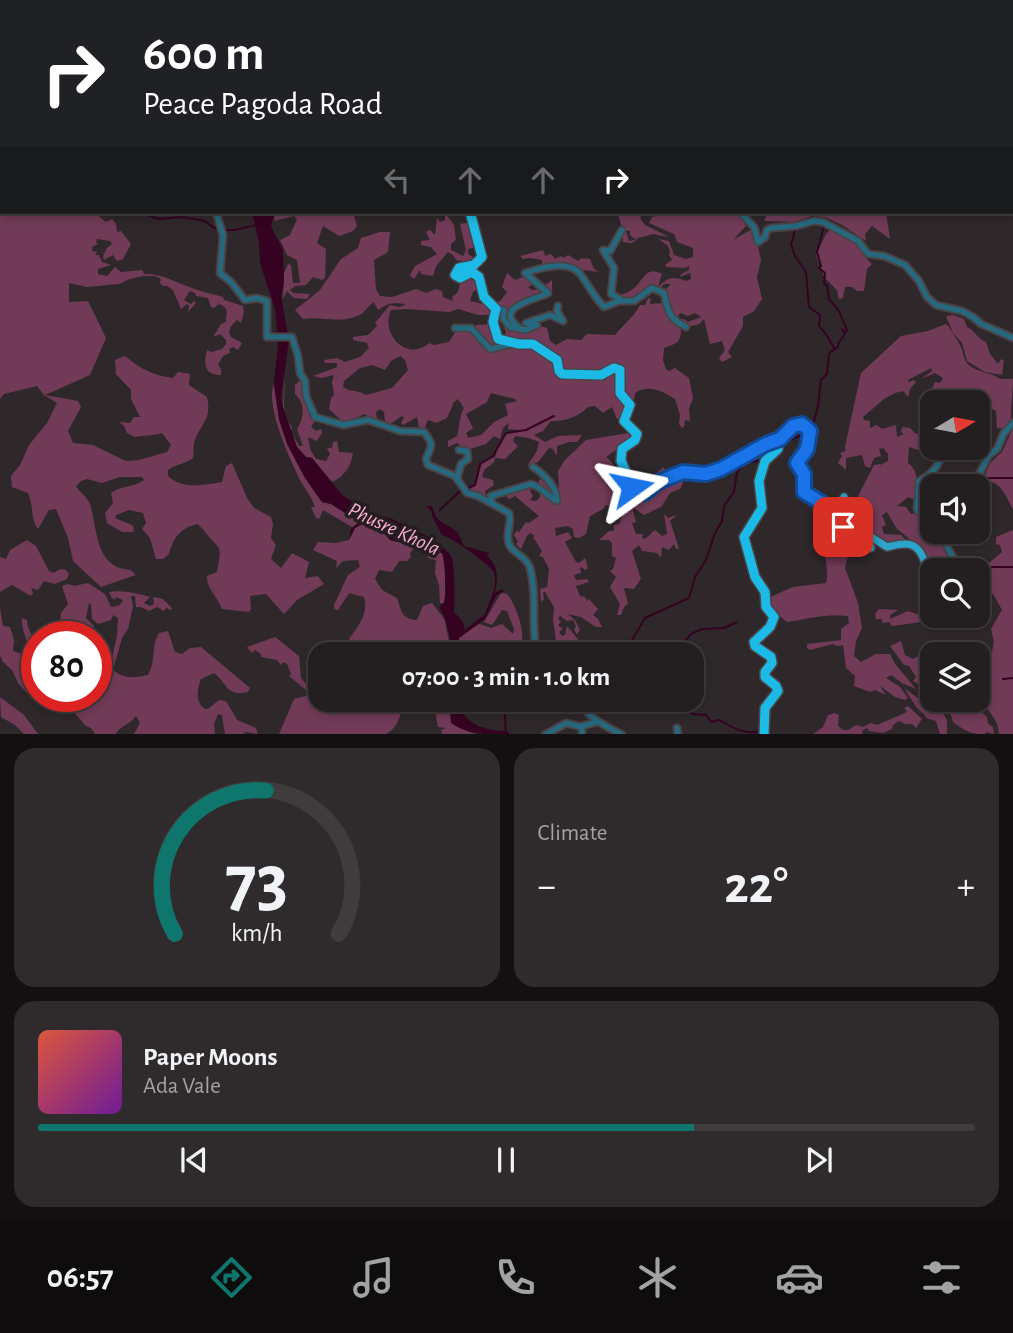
<!DOCTYPE html>
<meta charset="utf-8">
<style>
:root{--surface:#231e20;--page:#2f2b2d;--text:#f1f3f6;--muted:#a3a2a5;--line:#403c3e;--accent:#0f766e}
body{margin:0;font-family:"Alegreya Sans",sans-serif;background:var(--page);color:var(--text);height:100vh;display:flex;flex-direction:column;font-size:26px;white-space:nowrap}
*{box-sizing:border-box;margin:0}
p{font-size:23px;color:var(--muted)}
.icon{flex:none;width:38px;height:38px;fill:none;stroke:currentColor;stroke-width:2;stroke-linecap:round;stroke-linejoin:round}
.map{position:relative;height:734px;overflow:hidden}
.drawer{display:flex;flex-direction:column;gap:14px;padding:14px;background:#131012;flex:1}
.drawer>*{flex:none}
.guide{position:absolute;left:0px;top:0px;width:1013px;height:214px;box-shadow:0 4px 10px #0003,0 0 0 2px var(--line);background:#202124;color:#fff;overflow:hidden}
.needle{width:46px;rotate:80deg}
.tools{position:absolute;left:920px;top:390px;display:grid;gap:14px}
.tools a{display:grid;place-items:center;width:70px;height:70px;border-radius:14px;background:var(--surface);box-shadow:0 4px 10px #0003,0 0 0 2px var(--line);font-size:35px}
.speed{position:absolute;left:21px;top:621px;display:flex;gap:14px;font-size:35px;font-weight:700;text-align:center}
.speed>*{display:grid;place-content:center;width:91px;height:91px;border-radius:50%;background:var(--surface);box-shadow:0 4px 10px #0003,0 0 0 2px var(--line);line-height:1}
.speed .limit{border:10px solid #d22;background:#fff;color:#111}
.pin{position:absolute;display:grid;place-items:center;width:60px;height:60px;color:#fff;margin:-30px;border-radius:14px;box-shadow:0 4px 10px #0006}
.me{position:absolute;width:77px;margin:-38px;rotate:78deg;stroke-linejoin:round;filter:drop-shadow(0 0 5px #0008)}
.turn{display:flex;align-items:center;gap:24px;height:147px;padding:0 28px;font-size:32px}
.turn .icon{width:91px;height:91px;stroke-width:2.5}
.turn b{display:block;font-size:49px;line-height:60px}
.lanes{display:flex;align-items:center;height:66px;padding:0 28px;background:#0003;justify-content:center;gap:35px;direction:ltr}
.lanes .off{opacity:.35}
.big{font-size:52px;font-weight:600;line-height:1.1}
.drawer .tile{flex:1;display:flex;flex-direction:column;justify-content:center;gap:10px;min-width:0;padding:0 24px;border-radius:21px;background:var(--page)}
.drawer .dial{align-items:center;gap:0}
.dial svg{height:182px;overflow:visible;fill:none;stroke:var(--line);stroke-width:7;stroke-linecap:round;text-anchor:middle}
.dial text{fill:var(--text);stroke:none}
.song{display:flex;align-items:center;gap:21px}
.cover{width:84px;height:84px;border-radius:10px;background:linear-gradient(135deg,hsl(10 70% 55%),hsl(280 70% 35%))}
.played{height:7px;border-radius:4px;background:linear-gradient(90deg,var(--accent) 70%,var(--line) 70%)}
.keys{display:flex;justify-content:space-around;direction:ltr}
.heat{display:flex;justify-content:space-between;align-items:center;font-size:38px;direction:ltr}
.drawer .tiles{flex:1;display:grid;gap:14px;grid-template-columns:1fr 1fr}
.tile:last-child{grid-column:span 2}
.trip{position:absolute;left:308px;top:642px;width:396px;height:70px;border-radius:21px;background:var(--surface);box-shadow:0 4px 10px #0003,0 0 0 2px var(--line);font-weight:600;line-height:70px;text-align:center}
.tabs{display:flex;height:112px;justify-content:space-around;align-items:center;background:#0e0c0d;color:var(--muted)}
.tabs .icon{width:49px;height:49px}
.tabs .active{color:var(--accent)}
.tabs b{font-size:32px;color:var(--text)}
.map>svg:first-child{display:block}
</style>
<div class="map">
<svg width="1013" height="735" viewBox="0 0 1013 735">
<rect width="100%" height="100%" fill="#2f282b"/>
<g fill="#713b57" fill-rule="evenodd">
<path d="M0 0 104 2H2V212H94L106 222 112 219 116 224 117 232 121 231 131 244 123 259 117 261 113 255 104 260 103 256 107 248 112 244 110 241 97 239 96 242 98 244 92 247V251L97 252 95 255H99L102 262 111 265 98 269V274L107 276 115 267 121 272 142 270 144 274C163 274 175 282 192 288 202 292 213 294 223 297L224 300 243 306 244 312 241 323 237 320 231 326 229 333 231 337 242 343 238 350 233 347 229 349 230 353 223 356 218 365 221 369V375C203 375 204 363 207 350L211 352 222 349 226 344V340L220 334 213 337 221 324 226 322C226 312 230 309 219 304L214 308 211 307 208 298 196 296 195 293 190 291 184 300 191 304 194 301 196 303 188 312 189 306 187 304 181 309 173 290 167 286H163L160 283 161 279 155 276H143L130 279 119 284 87 287 69 283V302L88 301 106 338 90 375 45 395 78 401 81 407 68 431 73 443 93 445 126 461 139 460 167 452 171 445 162 433C153 436 145 435 135 437L127 433 124 426 119 422 130 423 134 417H140L131 399V390L116 374 115 360 125 356C140 369 153 375 173 378L178 372 190 374 189 385 207 397C212 419 202 422 195 440 193 445 194 453 193 458 185 465 177 463 168 470V476C183 490 202 485 222 482L226 466 232 463 247 498 254 508 271 517 273 524 271 538 276 545 271 559 281 568 292 553 309 562 305 578 318 576 324 584 297 600 284 614 266 594 250 596 251 609 249 612 222 609C218 597 206 588 207 576L217 572 220 555 219 548 198 524C181 527 173 538 169 554L163 559H156L150 538 142 529 146 523 143 513 129 510 116 515 115 518 132 525 134 528 133 532H122L107 523 105 513 113 503 111 493C122 485 134 488 144 480L142 477H120L102 483 87 479 81 481 76 486C80 493 87 496 90 504 98 532 95 568 131 570L136 575 101 587 73 561 68 538 56 509 49 510 38 529C30 518 34 506 28 493L12 487 11 476 20 465 29 445 47 423 57 403 44 395 37 386 4 394 0 399Z"/>
<path d="M275 212H312C320 217 341 212 353 212L357 226 353 231 339 236 323 226 317 243 326 249 325 278 322 280 313 277 306 285 295 286 290 290 293 293 310 294 307 299 294 298 287 291 283 299 284 273 288 264 291 265 293 283H300L297 260 287 255 280 240 290 235 297 219 294 216 274 221Z"/>
<polygon points="445,212 454,225 456,240 451,244 451,250 463,256 466,250 460,224 466,223 473,229 476,247 468,249 468,254 473,257 479,254 480,258 464,266 463,261 456,260 453,255 448,252 436,266 433,276 421,274 420,270 414,279 410,275 415,266 437,254 431,247 421,245 421,241 430,240 426,232 430,230 435,235 437,218 440,222 445,220"/>
<polygon points="617,212 643,212 640,218 645,225 669,237 653,234 635,239 630,235 630,231 626,231 629,241 638,239 632,243 623,242 623,230"/>
<path d="M665 212H737L746 226 733 240 754 228 761 260 757 277 762 299 754 311 743 317V326L728 352 732 357 722 362 719 358 725 350 722 341 710 344 704 319 699 324 687 327 678 319H684L688 322 701 317 695 313 688 316 680 313 677 320 674 316 664 291 671 284H664L659 289 652 286 633 298 617 295C645 293 640 262 662 274L658 287C667 278 672 275 686 281L691 279 690 273 680 277 681 274 689 270V266L685 268 667 267 665 265 672 260 669 255 670 251 668 246 659 239 669 241 674 255 686 259 693 257V248L677 242 674 234 649 223 652 217 662 215Z"/>
<polygon points="768,212 886,212 890,239 872,226 865,234 866,241 842,225 825,217 812,216 795,222 764,221"/>
<polygon points="831,229 841,229 866,251 866,258 872,264 867,269 864,291 857,291 852,287 845,287 843,298 839,299 837,290 824,277 816,255 826,234"/>
<path d="M380 232H390L388 252 374 260 376 289 380 296 392 297 416 289 426 293 436 289 442 291 443 297 453 301 452 297 458 292 460 283 467 276H474L480 287 473 292 470 301 487 305 493 310 490 315H478L458 309 450 312 406 309 391 310C380 334 407 363 429 343L434 345 449 342 459 326 473 328 477 325 490 324 500 336 506 334 501 316 496 315 493 303 500 301 507 292 502 287 507 273 515 280 525 276 535 283 528 287 532 290H539L552 280V294L520 306 511 315 513 323 529 331 540 326 547 328 550 341 556 345 567 339 581 340 587 334 615 335C624 324 633 318 640 305H645L648 298 651 299 650 304 663 303 668 317 681 330C681 343 675 344 664 348L663 360 666 369 669 371 675 368 689 378 693 398 689 409 690 421 685 420 684 427 682 428 679 424 680 415 675 399C662 391 649 384 635 393L633 407 624 419H617L612 407 603 413 595 406 588 407C579 416 565 422 551 421L543 431 534 435 545 442 558 436 582 435 577 442H569L557 446V456L553 449 549 448 538 462 527 466 537 451 539 442 529 438 515 436 513 441 518 446 505 459 495 458 494 462 484 470 482 477 493 480 494 485 485 491 486 497 483 498 468 490 476 485 482 463 495 457C497 449 500 442 504 435L520 430 508 429 509 423 503 428 500 439 494 436 486 444 467 450 457 443 448 447V441L457 436C460 426 459 416 464 408L458 399 454 402 447 418 436 423 428 420 424 430 419 427 417 417 403 425 401 423 404 418 402 416 390 424 385 421 384 412 380 409 376 412 377 418 375 420 364 414 345 424 329 409 331 398 334 395 332 382 334 375 321 378 313 376 337 367V363H325L324 360 337 358 345 362 360 357 369 348 367 343 353 340V337L368 335 377 326 375 323 390 305 400 307 406 304C393 303 390 302 378 310L374 302C369 305 366 311 361 314 342 325 324 316 303 319L295 310 320 290 341 259 358 248 361 238ZM400 356 405 360 408 370 392 388 366 395C358 390 350 392 343 387L344 381 360 368 372 365 385 370 391 361ZM491 393 515 399 517 401 505 404 508 415 494 422 481 435 468 438 466 433 473 428 466 414 487 402Z"/>
<polygon points="543,250 545,256 551,254 555,259 561,256 564,258 568,255 578,261 582,258 590,259 594,269 599,272 575,269 572,265 542,264 542,260 530,258 523,259 520,256"/>
<path d="M953 315 964 319 967 327C976 331 977 339 986 342L990 354 998 364 1001 359 1004 361 1002 375 985 372 967 361 962 343 953 333 946 316Z"/>
<path d="M946 324C948 325 960 344 961 347 964 355 963 360 970 366 980 373 993 373 1000 379H1013C1013 394 1010 409 1011 422L1007 428H997L996 411 983 403 969 399 966 402H935L928 397 935 382 940 383 943 378 935 373 921 379 932 371 931 368 908 380 909 382 914 380 916 382 910 389 908 397 903 391 895 393 884 399 863 417 864 420 870 421V428L877 425 882 429 896 425 897 437 904 434 901 432 902 427 910 428 915 433 933 438V444L929 449 922 451 909 447 908 463C920 472 917 486 915 500L908 497 897 506 906 507 911 514 917 513 933 522 928 529 934 541 938 538 940 542 945 544 958 570 950 564 946 566V570H933V579L912 541 897 529 887 512 882 515 886 525 882 527 884 534 901 535 908 542 887 546 868 531 864 539 854 504 874 465 881 464 882 468V464L888 461V454L883 448 879 449 881 456 874 458 870 468 865 466 862 455 846 458V470L838 463 842 456 840 453 846 451 845 447 861 373 901 336 928 331Z"/>
<path d="M284 378C286 395 280 413 292 427L291 431 299 446H303L297 429C304 419 306 404 295 394V385L302 379 316 419 311 427 316 431 321 429 322 433 317 441 308 437 310 449 316 459 326 461 330 454 327 448H332L333 442 337 441 339 452 353 453C351 466 345 476 332 482L312 458 306 457 297 447 283 407Z"/>
<path d="M274 384C278 429 295 466 322 502L331 504 360 522 352 527 323 510 319 519 316 518 311 507H315C311 495 304 488 299 478 289 457 265 405 274 384Z"/>
<path d="M1013 428V509C1005 495 1001 480 983 481L990 463 1002 452Z"/>
<path d="M628 433 634 437 606 457C612 461 618 471 616 478L623 485 619 492 618 506 616 508 606 505 603 509 590 516 586 534 579 538 574 537 573 529 568 526 555 528 556 536 568 532 572 538 565 542 576 562 579 563 585 558 588 568 586 570 580 567 581 573 574 575 576 580 587 579 589 582 576 586 580 596 585 597 587 601 589 599 598 609 593 615 598 619 602 627H596L581 617 568 614 575 620 580 630 577 634 574 630 576 626 573 620 567 621 560 616 558 618 561 622 558 625 563 629 559 632 562 636 565 635 567 626 577 638 582 651 574 654 572 648 556 641 553 619 554 607 545 592H543L544 599 541 602 540 589 547 587 549 569 543 557 539 556 542 551 533 537 535 536 530 533 527 536 521 549 516 544 518 542 514 535 516 531 519 532 526 522 529 523 539 516 515 496 510 499 504 495 528 486 532 488 530 491 533 496 530 500 536 501 540 497V493L535 489 540 479 550 487 551 496 555 501 559 491 558 471 565 460 586 440Z"/>
<polygon points="664,467 667,478 681,480 683,483 680,489 670,493 661,507 644,515 632,507 636,522 632,523 636,534 643,534 642,538 645,539 655,530 662,536 667,534 664,514 668,518 677,515 670,521 679,548 676,549 674,544 669,550 662,547 661,558 657,553 642,551 639,545 632,551 641,579 634,589 624,588 628,604 624,607 621,615 617,615 620,604 610,587 616,577 610,571 613,569 616,558 612,556 612,543 609,540 599,540 609,531 614,531 614,525 619,524 626,506 633,506 646,492 652,476"/>
<path d="M843 504 852 511 863 546 862 550 857 539C850 540 845 537 841 532L835 539V543H841L842 550 849 552 845 568 858 603 862 628 856 641 854 656 861 662 876 654H890L895 664 916 689 902 683 891 675 886 678 900 687 908 698 905 700 895 697 880 686 886 695 875 690 870 692 854 686 855 676 846 668 843 645 837 646 833 644 810 650 807 648V644L841 640V629L849 623 848 616C827 613 808 619 787 622L770 608 768 598 793 587 826 583C830 567 822 558 827 544 829 536 836 532 837 524L822 506 833 511 839 523Z"/>
<path d="M364 523 383 532 390 540 442 553C446 562 446 592 444 603H440L439 585 435 573 436 560 428 558 427 553 415 547 410 553 411 557 407 561H399L392 572 379 570 375 579 382 590 397 598C401 610 402 620 417 620L423 606 432 603 445 620 450 648C437 640 421 639 411 654H364L363 649 356 641H351L349 639C358 627 369 613 364 597L349 593 338 610 334 609V605L348 575 360 567 358 560 343 561 336 568 337 561 313 550 318 542 336 543 349 540 355 528Z"/>
<path d="M1013 530V734H999C999 721 988 709 978 699V670L992 652 994 642 991 629 1002 610 995 597 982 581V569L1002 552 1000 545 996 544V537Z"/>
<polygon points="27,540 36,546 49,571 53,573 61,569 66,570 69,574 67,579 55,584 44,581 38,590 31,588 33,593 31,596 12,585 0,592 0,557 6,559 10,550"/>
<path d="M88 583 105 594 111 607 120 605 123 600 116 597 115 600 112 598 109 592C123 590 137 593 150 597L144 603 150 606 154 604 153 597 163 599 172 608 171 610 166 608 164 611 157 607 149 611 141 607H136L135 596H131L133 606 128 629 122 638 113 670C124 679 134 678 148 675 157 658 150 649 159 633L168 631 175 652 182 654 190 648 201 647 250 688 248 692C226 697 228 684 214 673L201 679C197 689 195 702 205 709H208L219 700 226 701 237 720 256 728 258 734 246 732 243 734H225L222 715 218 714 214 724 215 734H134L140 723 136 716C130 725 119 726 116 734H95L91 728 86 726 71 709 59 703 52 705 32 699 18 683 12 670 3 662 0 655V608L3 626 10 627 14 640 13 651 22 654 28 650C28 638 21 631 22 618L27 620C27 629 32 634 35 641 36 643 37 660 37 664L31 671 37 681V696H96V664L107 674 112 670 111 667 103 665 106 661 111 662 117 636 118 618 113 615 111 620 98 624 92 619 91 604 89 603 86 618 94 626 89 637 59 636 62 633 59 630 61 613 68 604 62 586 67 584C79 587 76 585 88 583Z"/>
<path d="M501 593 507 594C515 603 524 628 522 640 521 645 514 651 512 654H458L459 638 477 625 480 624 491 628 502 624 513 634 514 629 507 611 502 610 492 625 484 622Z"/>
<polygon points="879,609 898,610 890,615 890,619 908,611 917,614 928,612 930,614 922,618 922,622 892,626 889,622 882,623 882,619 876,619 875,614"/>
<polygon points="275,637 299,656 301,678 307,685 320,678 320,682 306,690 289,676 291,674 287,664 283,662 281,665 277,660 261,657 261,654 255,650 252,653 247,647"/>
<polygon points="901,641 905,655 913,659 931,649 935,652 940,645 942,645 942,651 946,652 947,654 933,654 933,692 913,681 916,677 909,666 904,665 890,646"/>
<polygon points="904,688 926,704 935,701 937,703 947,720 947,734 940,734 936,721 926,718 925,715 917,708"/>
<path d="M317 689H320V700H409L404 701C401 715 398 728 386 734H279L294 699 312 694Z"/>
<polygon points="0,697 24,715 38,734 24,734 15,725 1,717"/>
<path d="M423 700 441 703 444 700H449C448 720 457 728 476 734H442L441 730 446 728 438 727 435 711H427Z"/>
<path d="M936 700H969L987 717 988 724 993 727 994 734 986 732 985 734C971 735 964 730 953 722L951 715Z"/>
<polygon points="908,706 922,719 916,728 912,724 905,724 899,721 893,725 892,729 883,733 869,731 867,728 863,730 862,734 813,734 823,727 828,715 835,713 839,715 838,726 843,730 848,730 856,725 863,727 871,723 877,725 905,713 907,711 904,708"/>
</g>
<g fill="#350321">
<path d="M252 212H275L271 226 283 250 284 283 281 296 289 340 281 398 283 407 297 447 306 457 312 458 342 495 376 516 390 518 435 540C439 548 446 548 451 556 455 563 455 603 454 612L463 622 465 630 485 614C489 602 498 587 494 573 493 567 449 535 442 535L432 516V512L426 506H432C437 524 441 520 455 530 460 534 461 541 464 546L489 553 487 556C499 566 498 578 495 593L502 589 504 591 496 596 485 619 459 638 458 654H451L453 650 444 616 439 607C443 604 444 604 445 598 446 591 445 560 442 553L390 540 383 532 364 523 355 528 349 540 351 529 359 522 331 504 322 502 305 478 287 444 279 420 274 384 278 343 275 309 260 263 259 243Z"/>
<path d="M449 700H458C461 724 486 731 507 731L510 734C489 735 467 735 451 723Z"/>
</g>
<g fill="none" stroke-linecap="round" stroke-linejoin="round">
<g stroke="#350321" stroke-width="2">
<polyline points="89,0 89,2"/>
<polyline points="0,110 2,109"/>
<polyline points="137,212 159,219 181,217 205,221 214,228 219,229"/>
<polyline points="796,227 791,245 795,256 806,272 809,307 820,315 819,326 826,334 834,348"/>
<polyline points="225,230 235,230 256,225"/>
<polyline points="810,426 814,421 818,406 821,380 827,374 829,353 838,347 838,344 845,334 842,329 846,332 847,330 839,311 829,299 827,285 824,284 825,273 819,268 821,266 817,252 824,226"/>
<polyline points="783,446 794,438 805,434"/>
<polyline points="987,478 1013,478"/>
<polyline points="466,489 475,485 480,464 493,456 506,433 526,430 554,416"/>
<polyline points="440,510 461,490"/>
<polyline points="987,567 1013,567"/>
<polyline points="619,654 625,652 645,618 689,598 695,577 706,560 715,533 722,521 724,506 734,492 737,472 746,463 762,460"/>
<polyline points="674,654 691,634 702,629 724,628 737,622"/>
<polyline points="1003,679 1013,678"/>
<path d="M677 700 687 703 688 711 693 714 706 715 711 722 719 720C731 726 741 734 757 732L760 735"/>
<polyline points="506,735 505,716 508,700"/>
</g>
<g stroke="#4b4447" stroke-width="9">
<g id="minor">
<polyline points="221,0 224,2"/>
<polyline points="138,2 139,0"/>
<polyline points="143,2 143,0"/>
<polyline points="171,2 172,0"/>
<polyline points="799,2 802,0"/>
<path d="M216 212 223 235 220 273 231 282 245 300 257 298 267 301V337H292L298 356 300 373 305 381 306 396 315 417 343 425 368 420 400 431 424 432C435 446 431 446 426 459L428 465 455 476 467 493 478 496 509 513C512 521 507 530 508 539 509 554 525 553 530 568 538 597 530 626 537 654"/>
<polyline points="740,212 754,227 758,242 765,237 767,230 771,228 796,226 814,221 823,222 858,241 868,254 884,256 905,265 919,281 927,297 936,305 962,311 973,317 981,324 1013,338"/>
<polyline points="620,299 611,294 614,268 603,250 610,251 622,230"/>
<polyline points="496,308 504,310 503,318 510,327 526,330 537,325 526,323 550,315 563,321 557,311 558,306"/>
<polyline points="455,328 471,328 490,349 512,344"/>
<path d="M521 329C490 307 536 300 548 293L525 273C542 267 570 259 581 275 589 286 594 297 604 307L619 301H634L652 288 664 293C668 311 668 318 686 327"/>
<polyline points="924,409 933,424"/>
<polyline points="457,479 461,464 468,459 467,451 459,450"/>
<polyline points="962,486 969,484 980,473 988,456 997,449 1004,433 1013,423"/>
<path d="M492 503 491 496 531 484C542 487 548 497 557 501 557 487 544 474 533 467"/>
<polyline points="933,503 927,509 933,513"/>
<path d="M933 520 922 516 917 509 919 481C935 473 939 464 945 448"/>
<path d="M946 532C943 549 955 557 961 570"/>
<polyline points="950,570 953,570"/>
<path d="M578 700C590 720 603 724 622 735"/>
<polyline points="677,728 678,735"/>
<polyline points="545,735 566,723 582,727"/>
<polyline points="582,735 582,726 597,722"/>
</g>
</g>
<g stroke="#4b4447" stroke-width="10">
<g id="major">
<path d="M773 442 781 439 796 424H802L808 428V446L798 463 804 474 805 495 835 511 846 532 849 530 841 502 844 497C846 506 852 508 856 516 862 527 860 538 868 548H871L866 537 868 535 887 547C892 546 898 544 904 544 925 543 924 568 933 582"/>
<polyline points="935,570 937,565 942,570"/>
</g>
</g>
<g stroke="#4b4447" stroke-width="12">
<g id="highway">
<polyline points="516,0 517,2"/>
<path d="M470 212 482 257 474 265 459 268 455 275 460 278 472 272 479 277 484 297 496 309 493 322 498 339 519 344H533L557 360 559 371 562 374 601 375 614 368 620 370V393L630 405 624 421 637 434 635 440 622 449 621 461 635 491 645 493C654 486 673 474 685 472 694 470 703 475 713 472L770 442 778 445V449L765 461 759 481 762 508 744 537 755 577 765 592 766 607 774 617 770 627 754 642 755 646 771 657 772 663 765 672V677L776 686 778 691 765 708 764 735"/>
</g>
</g>
<use href="#minor" stroke="#26697f" stroke-width="5"/>
<use href="#major" stroke="#2ca3c8" stroke-width="7"/>
<use href="#highway" stroke="#1cbae7" stroke-width="9"/>
</g>
<g fill="none" stroke-linecap="round" stroke-linejoin="round">
<g stroke="#114b97" stroke-width="18">
<polyline id="route" points="632,487 637,492 645,493 658,482 683,472 706,474 721,469 766,444 780,439 793,426 802,424 810,431 807,449 797,463 804,474 804,492 835,511 843,527"/>
</g>
<use href="#route" stroke="#1a73e8" stroke-width="12"/>
</g>
<g text-anchor="middle" dominant-baseline="central" stroke-width="7" stroke-linejoin="round" paint-order="stroke">
<g font-size="21" font-style="italic" fill="#ffabd4" stroke="#251e21">
<text transform="translate(394 529) rotate(25)">Phusre Khola</text>
</g>
</g>
</svg>
<div class="tools">
<a><svg class="needle" viewBox="-14 -14 28 28"><path d="M0-13l5 13h-10z" fill="#e53935"/><path d="M0 13l5-13h-10z" fill="#a3a2a5"/></svg></a>
<a><svg class="icon" aria-label="sound" viewBox="0 0 24 24"><path d="M4 9h4l5-4v14l-5-4H4zM17 9q2 3 0 6"/></svg></a>
<a><svg class="icon" aria-label="search" viewBox="0 0 24 24"><circle cx="10" cy="10" r="6"/><path d="M15 15l6 6"/></svg></a>
<a><svg class="icon" aria-label="layers" viewBox="0 0 24 24"><path d="M12 4l9 5-9 5-9-5zM3 14l9 5 9-5"/></svg></a>
</div>
<div class="speed"><div class="limit">80</div></div>
<div class="pin" style="left:843px;top:527px;background:#d93025"><svg class="icon" aria-label="arrive" viewBox="0 0 24 24"><path d="M6 21V4h12l-3 4 3 4H6"/></svg></div>
<svg class="me" style="left:632px;top:487px" viewBox="-20 -20 40 40"><path d="M0-17L14 15 0 8-14 15z" fill="#1a73e8" stroke="#fff" stroke-width="4"/></svg>
<div class="trip">07:00 · 3 min · 1.0 km</div>
<div class="guide">
<div class="turn"><svg class="icon" aria-label="right" viewBox="0 0 24 24"><path d="M7 20v-9h11M14 6l5 5-5 5"/></svg><div><b>600 m</b>Peace Pagoda Road</div></div>
<div class="lanes"><svg class="icon off" aria-label="left" viewBox="0 0 24 24"><path d="M17 20v-9H6M10 6l-5 5 5 5"/></svg><svg class="icon off" aria-label="ahead" viewBox="0 0 24 24"><path d="M12 20V5M6 11l6-6 6 6"/></svg><svg class="icon off" aria-label="ahead" viewBox="0 0 24 24"><path d="M12 20V5M6 11l6-6 6 6"/></svg><svg class="icon" aria-label="right" viewBox="0 0 24 24"><path d="M7 20v-9h11M14 6l5 5-5 5"/></svg></div>
</div>
</div>
<section class="drawer">
<div class="tiles">
<div class="tile dial"><svg viewBox="0 0 100 80">
<path d="M14 69A42 42 0 1 1 86 69"/>
<path d="M14 69A42 42 0 0 1 54 6" stroke="#0f766e"/>
<text x="50" y="56" font-size="32" font-weight="700">73</text>
<text x="50" y="72" font-size="11">km/h</text>
</svg></div>
<div class="tile"><p>Climate</p>
<div class="heat"><a>−</a><b class="big">22°</b><a>+</a></div>
</div>
<div class="tile">
<div class="song"><i class="cover"></i><div><b>Paper Moons</b><p>Ada Vale</p></div></div>
<div class="played"></div>
<div class="keys"><svg class="icon" aria-label="previous" viewBox="0 0 24 24"><path d="M18 5L8 12l10 7zM5 5v14"/></svg><svg class="icon" aria-label="pause" viewBox="0 0 24 24"><path d="M8 5v14M16 5v14"/></svg><svg class="icon" aria-label="next" viewBox="0 0 24 24"><path d="M6 5l10 7-10 7zM19 5v14"/></svg></div>
</div>
</div>
</section>
<nav class="tabs">
<b>06:57</b>
<svg class="icon active" aria-label="directions" viewBox="0 0 24 24"><path d="M12 3l9 9-9 9-9-9zM9 14v-3h6M13 9l2 2-2 2"/></svg>
<svg class="icon" aria-label="music" viewBox="0 0 24 24"><path d="M9 18V5l10-2v13"/><circle cx="6" cy="18" r="3"/><circle cx="16" cy="16" r="3"/></svg>
<svg class="icon" aria-label="phone" viewBox="0 0 24 24"><path d="M5 4h4l2 5-3 2q2 4 5 5l2-3 5 2v4C11 20 4 13 5 4z"/></svg>
<svg class="icon" aria-label="climate" viewBox="0 0 24 24"><path d="M12 3v18M4 7l16 10M4 17L20 7"/></svg>
<svg class="icon" aria-label="car" viewBox="0 0 24 24"><path d="M5 17H2v-5l4-1 3-4h7l3 4 3 1v5h-3M9 17h6M6 11h13"/><circle cx="7" cy="17" r="2"/><circle cx="17" cy="17" r="2"/></svg>
<svg class="icon" aria-label="filters" viewBox="0 0 24 24"><path d="M4 7h16M4 17h16"/><circle cx="9" cy="7" r="2"/><circle cx="15" cy="17" r="2"/></svg>
</nav>
